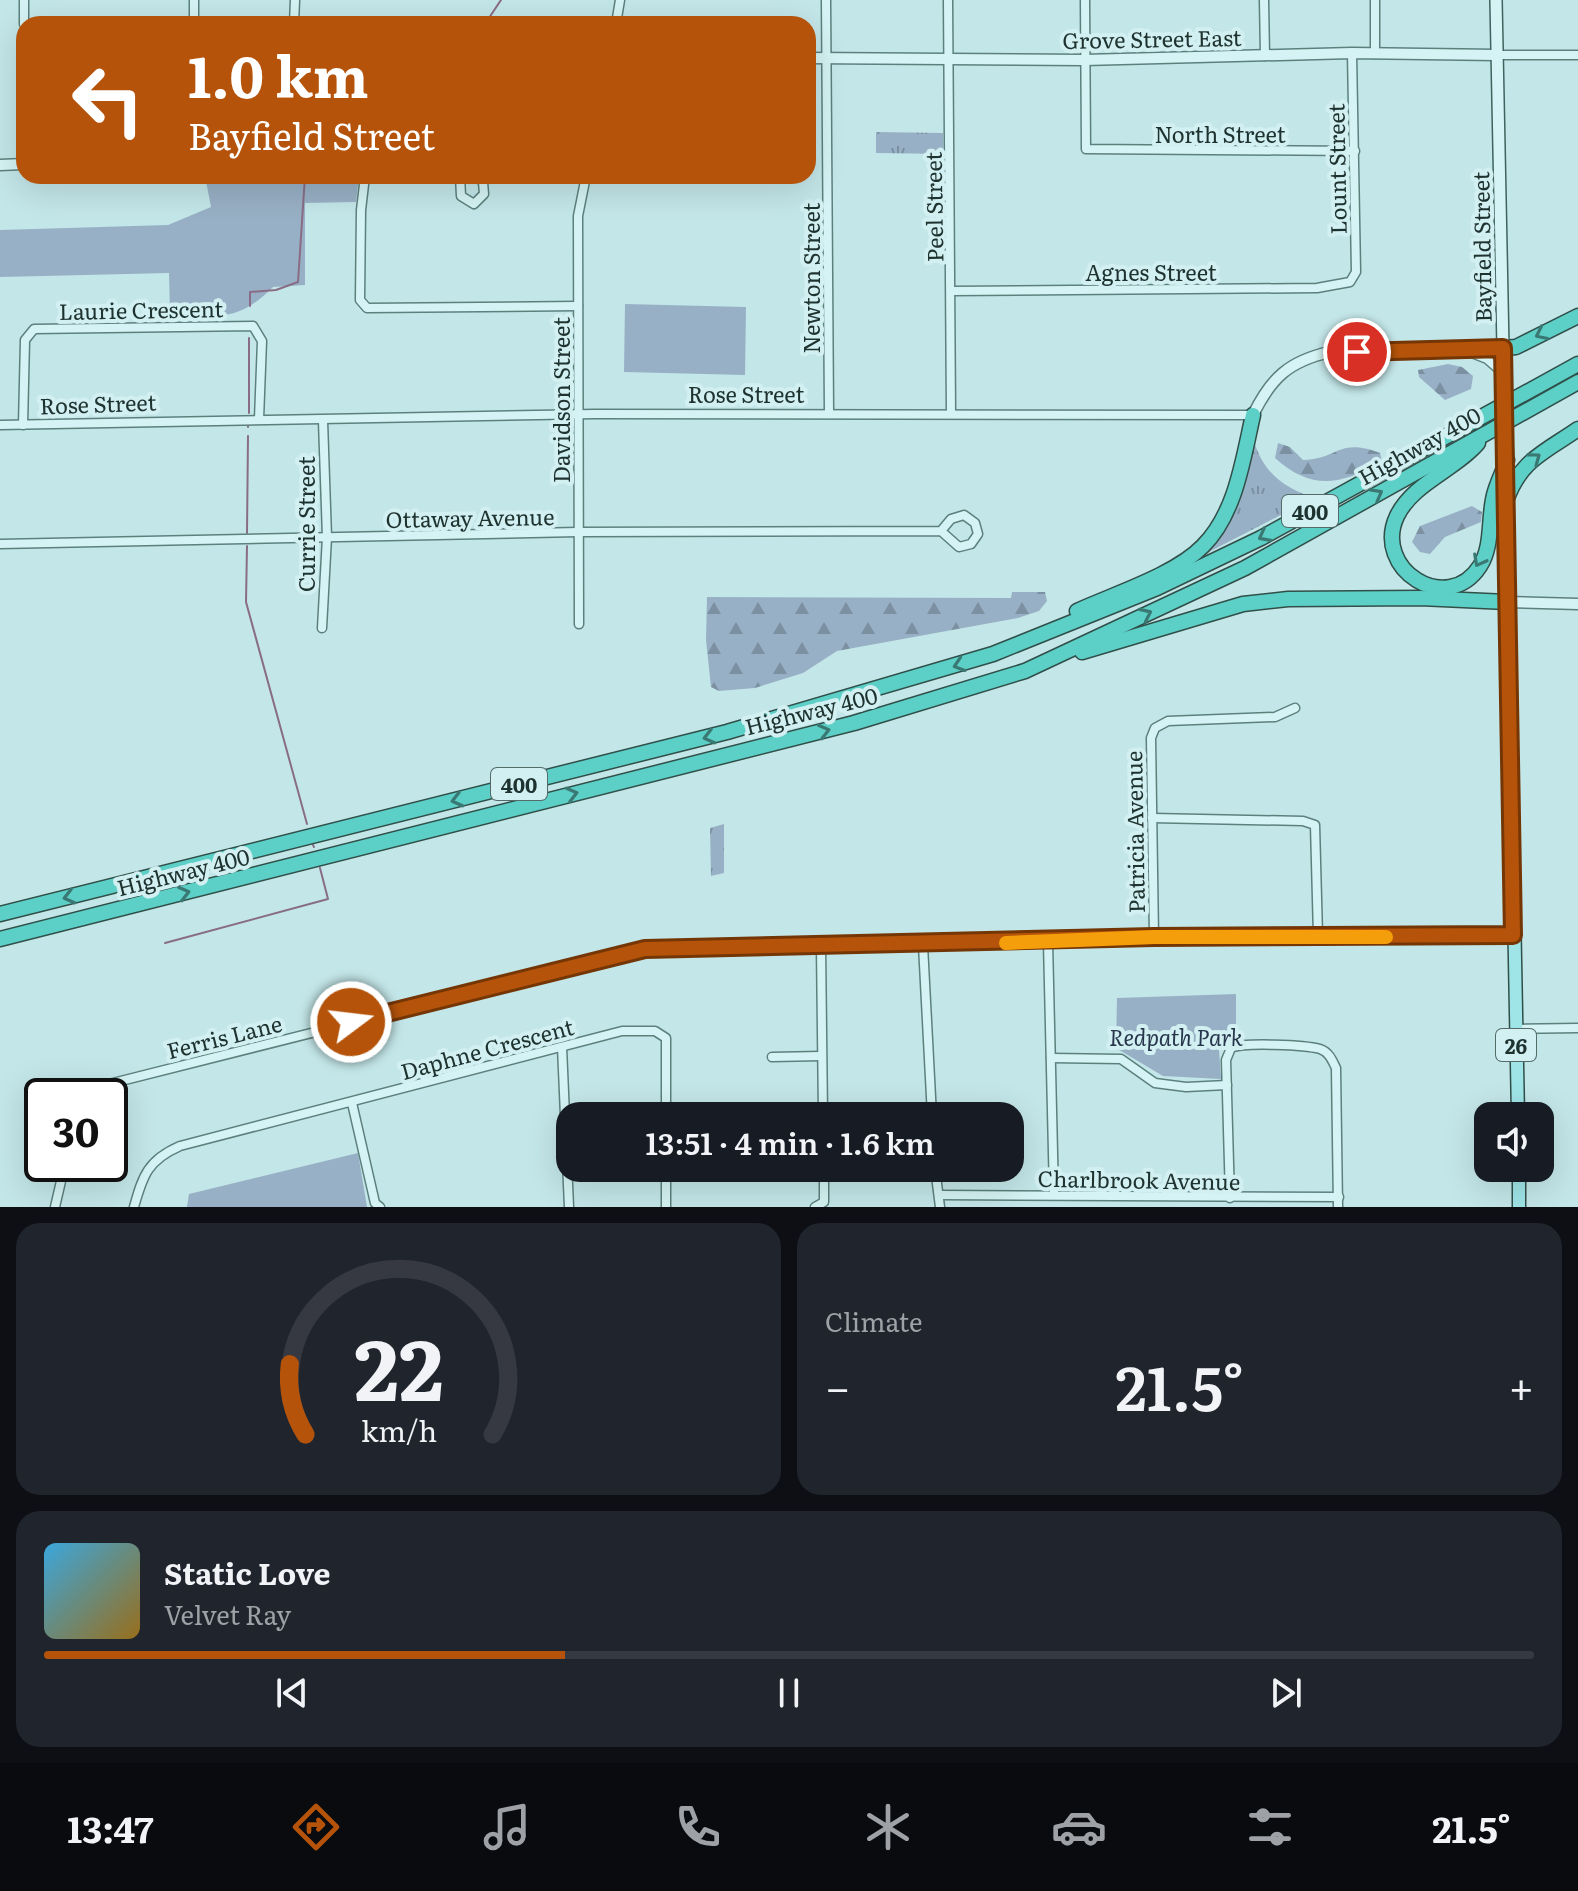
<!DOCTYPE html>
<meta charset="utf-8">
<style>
:root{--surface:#171b24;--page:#20242c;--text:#f1f3f6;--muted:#9ea1a6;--line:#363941;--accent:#b45309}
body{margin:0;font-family:Literata,serif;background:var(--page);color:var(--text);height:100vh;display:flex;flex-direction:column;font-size:30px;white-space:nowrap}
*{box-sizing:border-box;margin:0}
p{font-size:26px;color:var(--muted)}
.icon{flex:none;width:44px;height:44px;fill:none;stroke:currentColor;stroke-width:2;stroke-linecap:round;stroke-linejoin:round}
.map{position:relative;height:1207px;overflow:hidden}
.drawer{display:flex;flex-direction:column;gap:16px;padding:16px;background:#0d0f14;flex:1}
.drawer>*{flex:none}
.guide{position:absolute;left:16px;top:16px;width:800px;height:168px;border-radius:24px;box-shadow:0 8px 32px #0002;background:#b45309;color:#fff;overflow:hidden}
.controls{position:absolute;left:1474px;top:1102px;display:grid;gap:16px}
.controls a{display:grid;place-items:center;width:80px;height:80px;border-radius:16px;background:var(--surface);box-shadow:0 8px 32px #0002;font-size:40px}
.speed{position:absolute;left:24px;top:1078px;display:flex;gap:16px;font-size:40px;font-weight:700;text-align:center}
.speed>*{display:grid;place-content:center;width:104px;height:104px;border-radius:50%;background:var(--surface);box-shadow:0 8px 32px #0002;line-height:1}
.speed .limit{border:4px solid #111;border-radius:12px;background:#fff;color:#111}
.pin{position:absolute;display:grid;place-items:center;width:68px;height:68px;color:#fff;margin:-34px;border:4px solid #fff;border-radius:50%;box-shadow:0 2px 8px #0007}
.me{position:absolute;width:88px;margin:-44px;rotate:75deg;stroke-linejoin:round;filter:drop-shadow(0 0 6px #0008)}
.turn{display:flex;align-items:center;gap:28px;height:168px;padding:0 40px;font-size:36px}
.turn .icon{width:104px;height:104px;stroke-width:2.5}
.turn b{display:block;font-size:56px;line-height:68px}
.big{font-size:60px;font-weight:600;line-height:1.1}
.drawer .card{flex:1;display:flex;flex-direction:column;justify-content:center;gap:12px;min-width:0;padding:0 28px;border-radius:24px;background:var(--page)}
.drawer .dial{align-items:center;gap:0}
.dial svg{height:208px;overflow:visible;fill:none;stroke:var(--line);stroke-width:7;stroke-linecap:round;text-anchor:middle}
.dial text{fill:var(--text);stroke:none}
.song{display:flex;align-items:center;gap:24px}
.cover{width:96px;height:96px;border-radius:12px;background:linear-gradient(135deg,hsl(200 70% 55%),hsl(40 70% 35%))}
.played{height:8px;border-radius:4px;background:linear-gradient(90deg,var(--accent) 35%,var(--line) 35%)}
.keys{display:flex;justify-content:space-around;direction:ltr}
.heat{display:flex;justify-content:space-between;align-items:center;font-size:44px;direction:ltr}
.drawer .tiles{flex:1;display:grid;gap:16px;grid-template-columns:1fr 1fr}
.card:last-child{grid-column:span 2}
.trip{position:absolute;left:556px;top:1102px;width:468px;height:80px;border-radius:24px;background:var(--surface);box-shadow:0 8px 32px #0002;font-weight:600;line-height:80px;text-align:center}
.dock{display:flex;height:128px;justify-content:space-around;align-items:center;background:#090b0e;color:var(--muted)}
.dock .icon{width:56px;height:56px}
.dock .current{color:var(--accent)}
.dock b{font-size:36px;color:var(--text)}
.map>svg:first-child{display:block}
</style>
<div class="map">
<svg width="1578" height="1207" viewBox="0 0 1578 1207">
<defs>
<pattern id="grass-tufts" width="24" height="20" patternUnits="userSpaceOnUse" patternTransform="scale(2)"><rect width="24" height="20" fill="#98b0c5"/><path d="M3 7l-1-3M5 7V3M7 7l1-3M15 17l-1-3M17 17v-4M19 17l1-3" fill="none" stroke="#7b90a0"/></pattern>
<pattern id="forest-firs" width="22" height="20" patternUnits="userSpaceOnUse" patternTransform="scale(2)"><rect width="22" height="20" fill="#98b0c5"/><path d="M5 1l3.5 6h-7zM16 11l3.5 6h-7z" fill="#7b90a0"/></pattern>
</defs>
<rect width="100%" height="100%" fill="#c3e6e8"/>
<g fill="url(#grass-tufts)">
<polygon points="876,132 943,133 943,154 876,153"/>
<path d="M1253 438C1262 471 1282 487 1314 498L1201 556Z"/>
<polygon points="724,824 724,873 711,876 710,828"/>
</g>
<g fill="url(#forest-firs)">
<polygon points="1448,364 1462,367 1473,376 1471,389 1445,400 1419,377 1418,370"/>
<path d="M1278 443 1290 447 1303 460C1339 459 1338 437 1380 453L1382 462C1340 485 1312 491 1275 458Z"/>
<polygon points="1472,506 1482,512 1481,522 1445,537 1430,554 1420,552 1412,542 1420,526"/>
<polygon points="1012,592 1045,592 1047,601 1039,611 1018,618 837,651 803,673 755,688 719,691 711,687 706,640 707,597 1011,598"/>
</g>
<g fill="#98b0c5">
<path d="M205 176H359L356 202 305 203V285L273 287C236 324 219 315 170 314L169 273 0 277V230L168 225 211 207Z"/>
<polygon points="625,304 746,307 745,375 624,372"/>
<polygon points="1236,994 1236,1034 1226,1037 1219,1050 1221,1079 1163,1076 1116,1048 1117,998"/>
<polygon points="358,1153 367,1207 187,1207 189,1194"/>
</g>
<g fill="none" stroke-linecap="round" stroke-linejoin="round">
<g stroke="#896d86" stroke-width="2">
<polyline points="485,24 501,0"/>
<polyline points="250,306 250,292 276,290 298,282 305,176"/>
<polyline points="249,413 249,338"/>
<polyline points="248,427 248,426"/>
<polyline points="247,533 248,436"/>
<polyline points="247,546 246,602 307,824"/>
<polyline points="313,845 314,847"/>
<polyline points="165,943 328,899 320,868"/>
</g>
<g stroke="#5c817d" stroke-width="11">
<g id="minor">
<polyline points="24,0 24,24"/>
<polyline points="194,0 194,24"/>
<polyline points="826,0 829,412"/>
<polyline points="948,0 951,414"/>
<polyline points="1085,0 1086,149 1355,151"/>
<polyline points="1264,0 1265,56"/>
<polyline points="1375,0 1375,54"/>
<polyline points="294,24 295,0"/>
<polyline points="616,24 620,0"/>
<polyline points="1497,55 1578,55"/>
<polyline points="365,176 361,210 360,300 367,308 578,306"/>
<polyline points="460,176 461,196 474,204 484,194 483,182 476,176"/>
<polyline points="952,291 1317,288 1350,282 1356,272 1352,53"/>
<polyline points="1464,350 1487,359 1504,374"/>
<polyline points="0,425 595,414 1253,415"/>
<polyline points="23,425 25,340 34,329 253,326 262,341 259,419"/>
<polyline points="0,544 578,532 941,531 951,519 964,515 975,523 978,534 971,544 959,547 941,531"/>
<polyline points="579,624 578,216 586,176"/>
<polyline points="322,628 327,537 323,421"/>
<polyline points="1152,818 1303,821 1315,825 1318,936"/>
<polyline points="1154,937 1151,738 1155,728 1168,721 1275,717 1295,708"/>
<polyline points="1048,942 1054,1195"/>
<polyline points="923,945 932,1116"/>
<polyline points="821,947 823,1116"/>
<polyline points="1516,1029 1578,1028"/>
<polyline points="562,1047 569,1207"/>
<polyline points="772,1057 821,1056"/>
<polyline points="1051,1058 1121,1059 1155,1083 1186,1087 1227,1085"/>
<polyline points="89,1096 105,1085 645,949 1154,937 1513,935"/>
<polyline points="352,1103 375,1203 380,1207"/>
<polyline points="666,1168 666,1207"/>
<polyline points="935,1168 940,1207"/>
<polyline points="940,1195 1339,1197"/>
<path d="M1230 1198 1226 1060 1231 1048C1244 1042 1305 1045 1320 1049 1329 1052 1332 1060 1336 1068L1338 1207"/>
<polyline points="55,1207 65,1164"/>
<path d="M134 1207C143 1175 148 1160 180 1146L622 1031H655L666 1038V1116"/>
<polyline points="815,1207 824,1202 824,1168"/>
</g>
</g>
<g stroke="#5c817d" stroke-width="13">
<g id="tertiary">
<polyline points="808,58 1084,60 1352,53 1497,55"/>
<polyline points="0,165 24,164"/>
<path d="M1253 415C1271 378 1289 361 1330 352L1503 348"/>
<polyline points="1507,602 1578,604"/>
</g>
</g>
<g stroke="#3f635e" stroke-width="14">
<polyline id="secondary" points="1496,0 1503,348"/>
</g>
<g stroke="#304f49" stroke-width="15">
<g id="primary">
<polyline points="1503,348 1504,374"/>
<polyline points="1506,491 1518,1116"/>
<polyline points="1519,1168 1519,1207"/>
</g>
</g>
<g stroke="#304f49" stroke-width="17">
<g id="motorway">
<polyline points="1503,348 1516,347 1578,316"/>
<path d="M1478 443C1455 470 1413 483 1397 516 1372 569 1447 617 1480 566 1493 546 1488 518 1494 495 1497 483 1503 472 1507 460"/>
<path d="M1506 501C1520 460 1545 452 1578 429"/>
<path d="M1077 611C1114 594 1175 575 1203 546 1236 513 1243 459 1253 415"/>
<polyline points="1082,652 1243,604 1288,599 1420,598 1507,602"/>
<polyline points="0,914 727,732 993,654 1157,588 1261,538 1578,364"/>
<polyline points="0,939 854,723 1025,671 1245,568 1578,382"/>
</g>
</g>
<use href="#minor" stroke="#d5f3f4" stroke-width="8"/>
<use href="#tertiary" stroke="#d5f3f4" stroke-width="10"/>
<use href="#secondary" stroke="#d5f3f4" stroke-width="11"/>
<use href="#primary" stroke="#9fe5e8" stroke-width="12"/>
<use href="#motorway" stroke="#5ccfc6" stroke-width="14"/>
<g stroke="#304f49" stroke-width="15" stroke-linecap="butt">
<polyline id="primary-bridge" points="1504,374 1507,460"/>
</g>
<use href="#primary-bridge" stroke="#9fe5e8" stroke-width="12"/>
</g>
<defs><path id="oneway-chevron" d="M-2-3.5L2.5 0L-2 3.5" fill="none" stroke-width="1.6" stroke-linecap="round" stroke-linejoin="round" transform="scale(2)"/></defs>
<g stroke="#3a7973">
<use href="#oneway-chevron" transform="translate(1541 334) rotate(154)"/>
<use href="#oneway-chevron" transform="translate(1535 458) rotate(-37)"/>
<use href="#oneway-chevron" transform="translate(1377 494) rotate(-29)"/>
<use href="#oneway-chevron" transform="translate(1264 536) rotate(152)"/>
<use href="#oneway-chevron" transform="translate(1479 561) rotate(118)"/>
<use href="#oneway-chevron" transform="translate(1146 614) rotate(-25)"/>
<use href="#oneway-chevron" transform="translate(959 665) rotate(162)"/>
<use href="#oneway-chevron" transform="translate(824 731) rotate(-14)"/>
<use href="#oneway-chevron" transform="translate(709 737) rotate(166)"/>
<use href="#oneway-chevron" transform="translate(572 794) rotate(-14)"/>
<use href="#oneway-chevron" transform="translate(457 800) rotate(166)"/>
<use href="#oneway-chevron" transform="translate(184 893) rotate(-14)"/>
<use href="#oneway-chevron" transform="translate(69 897) rotate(166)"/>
</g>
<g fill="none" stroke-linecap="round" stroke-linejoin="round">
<g stroke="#753606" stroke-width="20">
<polyline id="route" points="351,1022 645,949 1154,937 1513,935 1503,348 1357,352"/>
</g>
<use href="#route" stroke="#b45309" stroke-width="14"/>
<polyline stroke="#f59e0b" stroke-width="14" points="1006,943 1154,937 1386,937"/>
</g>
<g text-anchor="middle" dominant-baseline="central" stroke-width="8" stroke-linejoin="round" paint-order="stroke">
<g fill="#d2eff1" stroke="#546b69" stroke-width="2">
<rect x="1282" y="495" width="56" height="32" rx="6"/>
<rect x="491" y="768" width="56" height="32" rx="6"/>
<rect x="1496" y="1029" width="40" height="32" rx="6"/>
</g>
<g font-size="20" font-weight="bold" fill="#1e322f">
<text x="1310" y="511">400</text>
<text x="519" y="784">400</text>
<text x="1516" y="1045">26</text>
</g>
<g font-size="22" fill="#1e322f" stroke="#d2eff1">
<text transform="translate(1152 38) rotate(-1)">Grove Street East</text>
<text x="1220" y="133">North Street</text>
<text transform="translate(1336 169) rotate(-91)">Lount Street</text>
<text transform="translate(933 207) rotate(-91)">Peel Street</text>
<text transform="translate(1481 247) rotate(-91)">Bayfield Street</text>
<text x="1151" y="271">Agnes Street</text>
<text transform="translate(810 278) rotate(-90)">Newton Street</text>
<text transform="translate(141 309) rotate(-1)">Laurie Crescent</text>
<text x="746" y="393">Rose Street</text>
<text transform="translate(560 400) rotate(-90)">Davidson Street</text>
<text transform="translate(98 403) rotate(-2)">Rose Street</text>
<text transform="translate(1419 445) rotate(-29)">Highway 400</text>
<text transform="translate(470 517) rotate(-1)">Ottaway Avenue</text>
<text transform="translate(305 524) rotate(-90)">Currie Street</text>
<text transform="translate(811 710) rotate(-14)">Highway 400</text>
<text transform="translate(1134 832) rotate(-91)">Patricia Avenue</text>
<text transform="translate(183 871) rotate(-14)">Highway 400</text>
<text transform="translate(224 1036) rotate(-14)">Ferris Lane</text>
<text transform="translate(487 1048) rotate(-15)">Daphne Crescent</text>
<text transform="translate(1139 1179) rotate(1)">Charlbrook Avenue</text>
</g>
<g font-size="22" font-style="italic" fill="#27364c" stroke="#d2eff1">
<text x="1176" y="1036">Redpath Park</text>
</g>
</g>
</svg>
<div class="controls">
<a><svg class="icon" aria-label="sound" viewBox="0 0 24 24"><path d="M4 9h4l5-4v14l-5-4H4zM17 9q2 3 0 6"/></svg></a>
</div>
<div class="speed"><div class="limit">30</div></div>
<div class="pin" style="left:1357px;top:352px;background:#d93025"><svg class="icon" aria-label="arrive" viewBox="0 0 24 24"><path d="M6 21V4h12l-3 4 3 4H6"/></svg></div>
<svg class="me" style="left:351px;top:1022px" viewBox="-20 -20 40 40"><circle r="17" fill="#b45309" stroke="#fff" stroke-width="3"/><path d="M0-11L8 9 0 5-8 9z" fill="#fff"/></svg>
<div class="trip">13:51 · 4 min · 1.6 km</div>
<div class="guide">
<div class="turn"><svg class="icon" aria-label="left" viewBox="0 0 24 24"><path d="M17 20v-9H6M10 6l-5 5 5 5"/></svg><div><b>1.0 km</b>Bayfield Street</div></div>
</div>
</div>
<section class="drawer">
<div class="tiles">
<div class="card dial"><svg viewBox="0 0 100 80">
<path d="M14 69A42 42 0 1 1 86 69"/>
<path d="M14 69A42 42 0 0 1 8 42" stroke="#b45309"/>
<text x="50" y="56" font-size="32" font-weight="700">22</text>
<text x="50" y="72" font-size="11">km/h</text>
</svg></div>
<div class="card"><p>Climate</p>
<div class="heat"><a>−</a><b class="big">21.5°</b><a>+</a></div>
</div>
<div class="card">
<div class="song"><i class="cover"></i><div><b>Static Love</b><p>Velvet Ray</p></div></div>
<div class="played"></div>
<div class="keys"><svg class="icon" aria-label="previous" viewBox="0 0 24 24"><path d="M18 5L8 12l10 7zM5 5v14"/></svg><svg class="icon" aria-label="pause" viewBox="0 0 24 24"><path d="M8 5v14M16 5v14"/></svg><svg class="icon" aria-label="next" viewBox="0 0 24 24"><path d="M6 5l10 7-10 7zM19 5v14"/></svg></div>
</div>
</div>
</section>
<nav class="dock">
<b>13:47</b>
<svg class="icon current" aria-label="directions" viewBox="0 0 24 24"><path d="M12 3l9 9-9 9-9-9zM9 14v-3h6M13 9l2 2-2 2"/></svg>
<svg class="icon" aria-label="music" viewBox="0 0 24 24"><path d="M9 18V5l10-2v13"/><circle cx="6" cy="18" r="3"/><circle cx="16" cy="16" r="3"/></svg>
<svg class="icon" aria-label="phone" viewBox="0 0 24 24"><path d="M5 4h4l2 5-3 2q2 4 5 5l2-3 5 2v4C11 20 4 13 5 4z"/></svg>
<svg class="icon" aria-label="climate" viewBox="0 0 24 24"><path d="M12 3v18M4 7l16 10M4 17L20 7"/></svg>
<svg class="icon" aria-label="car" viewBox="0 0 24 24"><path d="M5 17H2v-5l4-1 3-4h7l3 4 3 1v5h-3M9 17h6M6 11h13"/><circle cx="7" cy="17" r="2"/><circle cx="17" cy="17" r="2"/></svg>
<svg class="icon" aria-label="filters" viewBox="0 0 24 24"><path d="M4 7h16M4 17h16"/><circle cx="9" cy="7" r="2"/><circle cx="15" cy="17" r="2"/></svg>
<b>21.5°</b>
</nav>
